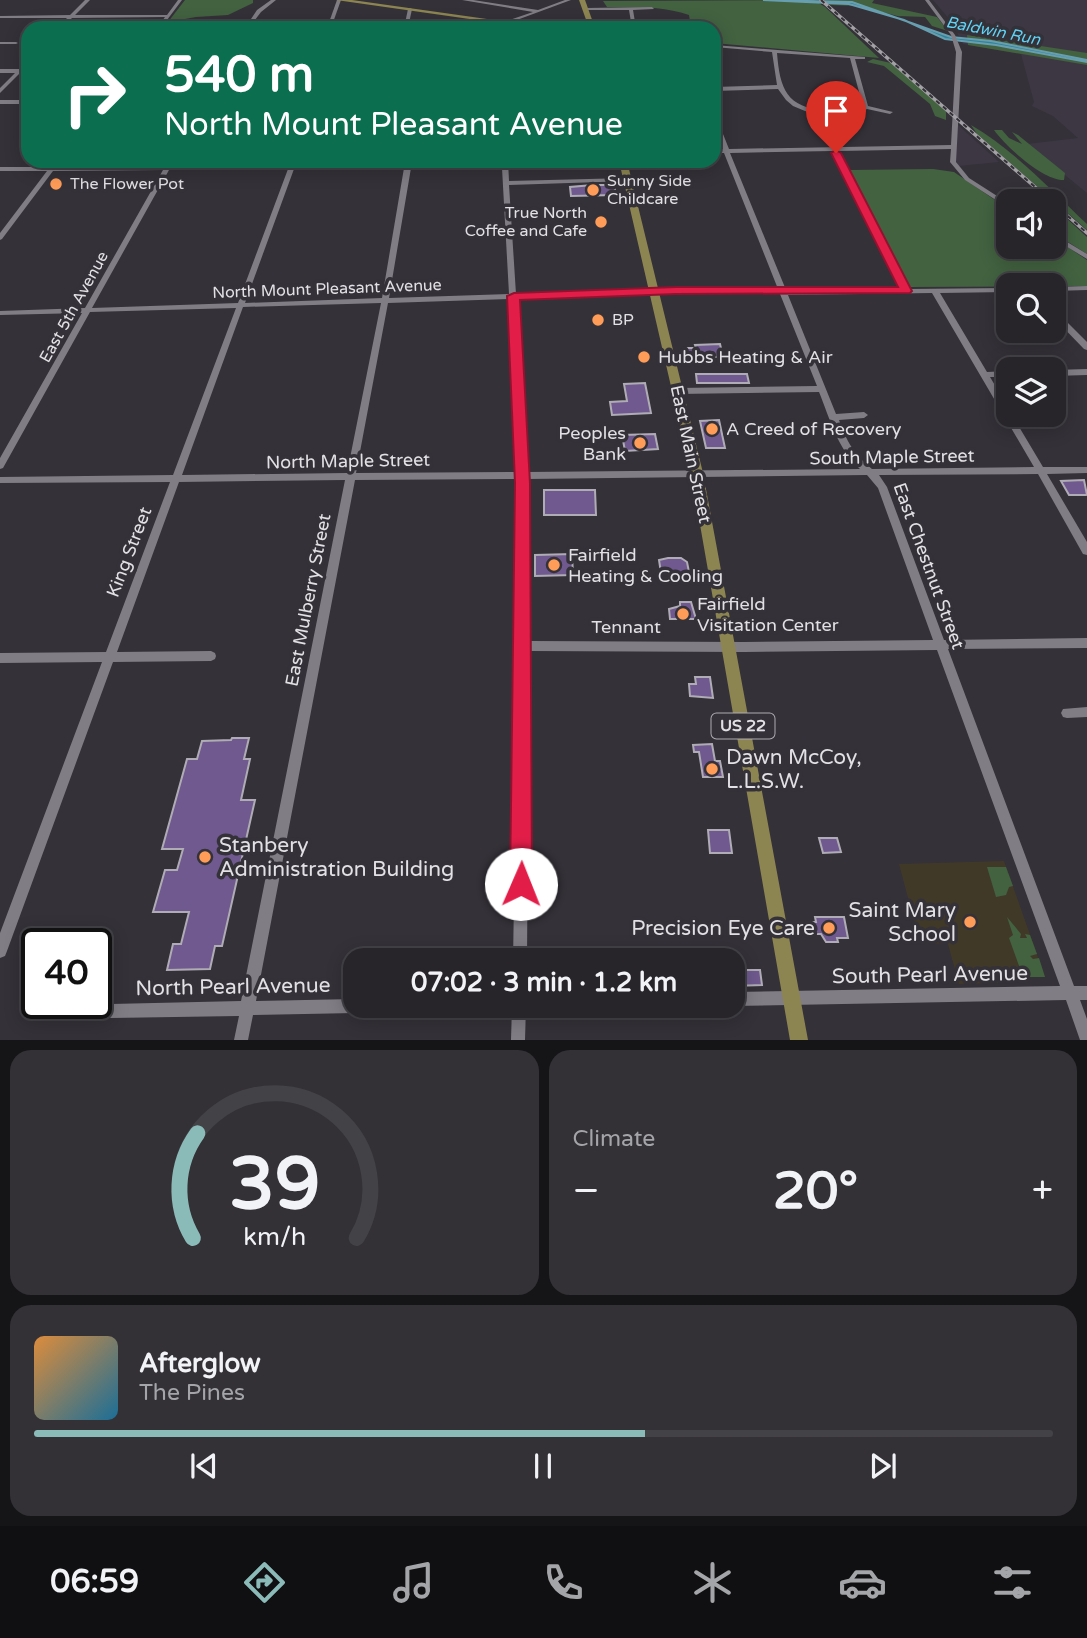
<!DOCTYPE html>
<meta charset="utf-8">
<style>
:root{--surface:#27252a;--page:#333136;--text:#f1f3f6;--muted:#a4a5a8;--line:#434247;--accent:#8bbbb9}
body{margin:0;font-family:"Varela Round",sans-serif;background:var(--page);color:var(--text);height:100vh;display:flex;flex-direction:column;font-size:26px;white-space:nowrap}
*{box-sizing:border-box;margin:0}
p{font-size:23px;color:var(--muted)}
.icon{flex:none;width:38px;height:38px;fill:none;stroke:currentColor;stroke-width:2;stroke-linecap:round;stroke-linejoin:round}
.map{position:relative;height:1040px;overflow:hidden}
.side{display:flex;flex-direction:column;gap:10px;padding:10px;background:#151417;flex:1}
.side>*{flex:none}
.guide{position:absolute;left:21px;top:21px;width:700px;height:147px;border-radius:21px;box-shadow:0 4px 18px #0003,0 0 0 2px var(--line);background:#0b6e4f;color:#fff;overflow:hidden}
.buttons{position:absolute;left:996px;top:189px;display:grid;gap:14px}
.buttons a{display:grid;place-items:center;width:70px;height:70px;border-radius:14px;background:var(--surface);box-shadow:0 4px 18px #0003,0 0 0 2px var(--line);font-size:35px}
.speed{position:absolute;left:21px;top:928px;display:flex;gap:14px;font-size:35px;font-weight:700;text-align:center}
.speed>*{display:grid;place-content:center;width:91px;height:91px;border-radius:50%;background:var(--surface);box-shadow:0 4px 18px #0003,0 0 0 2px var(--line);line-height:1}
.speed .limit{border:4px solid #111;border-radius:10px;background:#fff;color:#111}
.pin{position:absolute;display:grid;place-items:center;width:60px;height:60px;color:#fff;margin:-72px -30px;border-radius:50% 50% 50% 0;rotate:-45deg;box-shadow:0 0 7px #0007}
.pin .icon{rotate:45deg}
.me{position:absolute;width:77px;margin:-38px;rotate:1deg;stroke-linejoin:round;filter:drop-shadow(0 0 5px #0008)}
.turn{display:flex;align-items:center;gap:24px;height:147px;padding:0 28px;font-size:32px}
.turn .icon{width:91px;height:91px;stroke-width:2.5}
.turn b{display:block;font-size:49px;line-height:60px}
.big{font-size:52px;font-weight:700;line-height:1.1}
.side .card{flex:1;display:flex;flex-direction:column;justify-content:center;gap:10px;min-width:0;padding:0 24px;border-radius:21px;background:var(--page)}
.side .dial{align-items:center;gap:0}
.dial svg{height:182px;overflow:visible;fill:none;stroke:var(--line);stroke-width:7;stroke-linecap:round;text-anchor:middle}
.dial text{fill:var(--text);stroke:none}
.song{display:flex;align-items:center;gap:21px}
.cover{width:84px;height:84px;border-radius:10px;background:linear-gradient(135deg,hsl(30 70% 55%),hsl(200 70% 35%))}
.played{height:7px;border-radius:4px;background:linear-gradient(90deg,var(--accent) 60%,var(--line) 60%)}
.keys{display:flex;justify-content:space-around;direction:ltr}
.heat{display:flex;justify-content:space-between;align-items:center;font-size:38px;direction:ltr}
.side .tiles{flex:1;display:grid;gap:10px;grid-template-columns:1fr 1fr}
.card:last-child{grid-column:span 2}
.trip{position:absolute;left:343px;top:948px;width:402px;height:70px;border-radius:21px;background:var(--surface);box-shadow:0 4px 18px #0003,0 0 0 2px var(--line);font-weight:700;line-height:70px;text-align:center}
.menu{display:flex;height:112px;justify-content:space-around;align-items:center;background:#100f11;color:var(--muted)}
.menu .icon{width:49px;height:49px}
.menu .on{color:var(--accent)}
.menu b{font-size:32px;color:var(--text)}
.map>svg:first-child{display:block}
</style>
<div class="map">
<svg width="1087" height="1040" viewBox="0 0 1087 1040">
<rect width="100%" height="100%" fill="#343138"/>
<g fill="#3d3744">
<polygon points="933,0 1087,0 1087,193 1027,144 1078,138 1053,116 1032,106 1034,102 1021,54 963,44 951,21"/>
<polygon points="958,125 999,162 958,166 955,158"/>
</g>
<polygon fill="#413928" points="1004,861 1045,977 1023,977 998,983 959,984 948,944 920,943 899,864"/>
<g fill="#426240">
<polygon points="185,0 253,0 253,3 228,15 196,17 168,22"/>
<path d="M814 0 825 7 879 58 714 43V28H691L689 15C663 6 636 7 607 7L603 1Z"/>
<polygon points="824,0 874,0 872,3 937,17 948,31 932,26 925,17 898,16 909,19 859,6 830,5"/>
<polygon points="967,35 1087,53 1087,65 968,45"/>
<polygon points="873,59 891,63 946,110 946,120 935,116 930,104 884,66 867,62"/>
<path d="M971 125C1014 150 1051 190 1087 224V230L977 134Z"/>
<path d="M994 130H1002L1009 138 1022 144 1012 132 1018 135 1065 173 1064 180C1044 181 1006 147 994 130Z"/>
<polygon points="933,169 954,172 1008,209 1008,247 1054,247 1054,238 1087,260 1087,286 908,287 849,170"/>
<polygon points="1054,207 1087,237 1087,254 1054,233"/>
<polygon points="987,867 1006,867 1013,886 1009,887 1006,895 996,897"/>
<polygon points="1007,917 1021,934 1020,938 1027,938 1025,934 1030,935 1037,954 1030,956 1033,959 1039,958 1045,977 1023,977 1009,938 1013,935"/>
</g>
<polygon fill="#32839a" stroke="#679fb0" stroke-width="2" points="763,0 852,2 951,37 991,41 1087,60 1087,62 996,45 945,39 904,20 849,4"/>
<g fill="#6f598e" stroke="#afacb5" stroke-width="2">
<polygon points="593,185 614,185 616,195 571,196 570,187"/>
<polygon points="720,344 723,357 686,357 685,348 696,348 695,345"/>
<polygon points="696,374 747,374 749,383 697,383"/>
<polygon points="645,383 651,413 612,415 610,402 627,401 624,384"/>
<polygon points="719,420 725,448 706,448 700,421"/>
<polygon points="655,434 658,449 625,451 622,435"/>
<polygon points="1084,480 1087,495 1069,495 1061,481"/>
<polygon points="544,490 595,490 596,515 544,515"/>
<polygon points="572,554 573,575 535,576 535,555"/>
<polygon points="668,558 681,558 687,562 689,572 670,575 670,573 661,573 659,560"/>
<polygon points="680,602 691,602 696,619 670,619 669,609 680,606"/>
<polygon points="695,677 710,677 713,698 690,696 689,684 696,684"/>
<polygon points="232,738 249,738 244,759 250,759 241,800 255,800 222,946 215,946 210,969 167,970 173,944 181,944 189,912 153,912 165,870 177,870 183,849 162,849 187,759 197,759 202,741 231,740"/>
<polygon points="712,744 715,761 720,761 723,777 703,777 699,752 694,752 693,745"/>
<polygon points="708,830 729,830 732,853 710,853"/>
<polygon points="819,838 837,838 841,852 823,853"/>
<polygon points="815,917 844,917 848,938 837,938 838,942 826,942 821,934 813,934 811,922 816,922"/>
<polygon points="733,970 760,970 762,985 733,986"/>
</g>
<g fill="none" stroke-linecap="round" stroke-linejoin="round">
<g fill="#817d85" fill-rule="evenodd">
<polygon points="85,0 90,0 75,15 167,15 178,0 182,0 161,28 157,28 165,17 72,18 62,28 57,28 67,18 0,18 0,16 70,15"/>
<polygon points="271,0 276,0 261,12 249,28 245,28 257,10"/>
<polygon points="337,0 341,0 331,28 327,28"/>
<polygon points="462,0 473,0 538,10 565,0 571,0 506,24 504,22 533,12"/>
<path d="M925 0H929L955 35 962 52 956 162 969 178 1008 203V208L965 180 950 162 951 149 838 151 909 289 1008 288V292L940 293 987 372 1008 371V377H990L1008 407V415H1012L1043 467H1087V473L1047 474 1087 542V555L1083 554 1038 474 879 475 887 487 944 640 1087 638V648L948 649 1074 986H1087V1000H1080L1087 1019V1040H1080L1066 1000 733 1006V992L1060 986 937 650 744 652 529 651 527 961H513L518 656 517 479 355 480 256 1001 355 999V1006H362L360 1011 355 1013 253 1015 248 1040H234L239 1016 111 1018 106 1016 104 1011 106 1006 111 1004 241 1001 345 480 179 482 117 652 211 651 215 653 216 656 215 659 211 661 113 662 7 951 5 956 0 958V933L102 662 0 663V653L106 652 170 482 0 483V477L173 475 236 308 90 312 3 468 0 469V458L82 313 0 315V311L85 308 163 170 53 171 2 239 0 240V233L47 171H0V167H50L54 161H60L56 167 165 166 169 162 172 164 171 166 502 164V161H508L509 181 628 178 631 180 630 181 509 185 516 294 676 289H778L724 153H714V149H723L714 126V117L717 119 729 149 951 145 956 52 951 35ZM832 151 901 289 786 290 730 153ZM404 168 382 298 245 303 294 169ZM411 168H502L509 294 389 298ZM288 169 238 303 92 308 169 170ZM773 292 780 294 817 386 678 388 674 391 678 394 819 392C830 419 837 448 860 469L527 472 517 298 676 293ZM932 293 1034 467 872 469C852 452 848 443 839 420L864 418 868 415 864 412 836 414 788 295ZM509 299 517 472 356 473 388 303ZM381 303 347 473 182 475 243 307ZM867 475 878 488 933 640 744 642 529 641 527 479Z"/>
<polygon points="652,7 654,9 633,10 636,28 632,28 629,10 586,10 584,9 586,8"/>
<polygon points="410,8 412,9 408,28 404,28 408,9"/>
<polygon points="0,42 16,42 18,43 16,44 0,44"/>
<path d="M714 45 865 57V59H855L868 106 893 112 890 114 867 109 857 114 847 116 818 114 805 111 793 106 786 100 778 89 714 91V87L777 85 772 52 714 47ZM777 53 850 58 863 107C851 114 840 113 826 111 786 107 780 89 777 53Z"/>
<polygon points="0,69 28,69 28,73 20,73 0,93 0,88 15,73 0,73"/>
<rect x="0" y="100" width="28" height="4"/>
<polygon points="1054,234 1087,254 1087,259 1054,239"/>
<polygon points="1087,286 1087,290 1054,291 1054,287"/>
<polygon points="1054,312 1057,312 1087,342 1087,350 1084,349 1054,318"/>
<polygon points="1087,369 1087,375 1054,376 1054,370"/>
<polygon points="1087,707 1087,717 1067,718 1063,717 1061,713 1063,709"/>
<polygon points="512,1006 526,1006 525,1040 511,1040"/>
</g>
<g fill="#8d8551" fill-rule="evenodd">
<polygon points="336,0 352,0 550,28 533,28"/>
<polygon points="579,0 585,0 595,28 589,28"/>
<polygon points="619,161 627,161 703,473 808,1040 790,1040 691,473"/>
</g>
<g stroke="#a3a0a6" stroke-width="3.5">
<g id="rail">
<polyline points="821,0 1051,201"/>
<polyline points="1054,204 1087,233"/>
</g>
</g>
<use href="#rail" stroke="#343138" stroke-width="2" stroke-dasharray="4.5" stroke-linecap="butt"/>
</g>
<polygon fill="#e11d48" stroke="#92132f" stroke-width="2" points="836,150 841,153 912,291 910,293 676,294 520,300 530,483 532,884 529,891 521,894 513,891 510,884 515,483 507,296 514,293 676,287 898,287 831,153"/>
<g fill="#fe9c58" stroke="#343138" stroke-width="2.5">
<circle cx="56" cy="184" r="7"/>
<circle cx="593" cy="190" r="7"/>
<circle cx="601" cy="222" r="7"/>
<circle cx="598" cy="320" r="7"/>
<circle cx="644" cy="357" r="7"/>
<circle cx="712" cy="429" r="7"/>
<circle cx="640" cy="443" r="7"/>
<circle cx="554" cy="565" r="7"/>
<circle cx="683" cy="614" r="7"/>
<circle cx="712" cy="769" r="7"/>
<circle cx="205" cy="857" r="7"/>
<circle cx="970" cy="922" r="7"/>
<circle cx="829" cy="928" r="7"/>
</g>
<g text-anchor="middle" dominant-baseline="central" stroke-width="7" stroke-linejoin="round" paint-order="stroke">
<g font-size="16" font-style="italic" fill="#5fd3f6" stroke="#343138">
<text transform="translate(993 31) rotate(11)">Baldwin Run</text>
</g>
<g font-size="16" fill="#e3e0e5" stroke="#343138" text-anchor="start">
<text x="607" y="181">Sunny Side<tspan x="607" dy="18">Childcare</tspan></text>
<text x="70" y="184">The Flower Pot</text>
<text x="587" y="213" text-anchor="end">True North<tspan x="587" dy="18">Coffee and Cafe</tspan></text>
<text x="612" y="320">BP</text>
</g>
<g font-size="16" fill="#e3e0e5" stroke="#343138">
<text transform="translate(327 289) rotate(-2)">North Mount Pleasant Avenue</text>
<text transform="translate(74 307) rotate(-61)">East 5th Avenue</text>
</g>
<rect fill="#343138" stroke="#aeacb1" stroke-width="2" x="711.5" y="713.5" width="63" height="25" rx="5"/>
<g font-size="16" font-weight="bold" fill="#e3e0e5">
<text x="743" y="726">US 22</text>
</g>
<g font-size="18" fill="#e3e0e5" stroke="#343138" text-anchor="start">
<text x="658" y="357">Hubbs Heating &amp; Air</text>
<text x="726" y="429">A Creed of Recovery</text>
<text x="626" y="433" text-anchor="end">Peoples<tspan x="626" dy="21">Bank</tspan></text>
<text x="568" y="555">Fairfield<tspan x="568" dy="21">Heating &amp; Cooling</tspan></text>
<text x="697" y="604">Fairfield<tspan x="697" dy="21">Visitation Center</tspan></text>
</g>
<g font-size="18" fill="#e3e0e5" stroke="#343138">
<text transform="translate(691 454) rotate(78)">East Main Street</text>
<text transform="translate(892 457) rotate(-1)">South Maple Street</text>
<text transform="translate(348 461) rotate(-1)">North Maple Street</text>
<text transform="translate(129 552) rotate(-69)">King Street</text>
<text transform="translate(929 566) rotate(70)">East Chestnut Street</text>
<text transform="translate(308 600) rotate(-79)">East Mulberry Street</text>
<text x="626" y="627">Tennant</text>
</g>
<g font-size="21" fill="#e3e0e5" stroke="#343138" text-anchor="start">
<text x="726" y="757">Dawn McCoy,<tspan x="726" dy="24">L.L.S.W.</tspan></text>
<text x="219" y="845">Stanbery<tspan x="219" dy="24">Administration Building</tspan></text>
<text x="956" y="910" text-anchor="end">Saint Mary<tspan x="956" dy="24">School</tspan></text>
<text x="815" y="928" text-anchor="end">Precision Eye Care</text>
</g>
<g font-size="21" fill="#e3e0e5" stroke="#343138">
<text transform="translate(930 975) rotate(-1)">South Pearl Avenue</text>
<text transform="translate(233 987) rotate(-1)">North Pearl Avenue</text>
</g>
</g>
</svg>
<div class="buttons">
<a><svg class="icon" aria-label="sound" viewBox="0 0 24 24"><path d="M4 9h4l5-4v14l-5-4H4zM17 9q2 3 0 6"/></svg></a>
<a><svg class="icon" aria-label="search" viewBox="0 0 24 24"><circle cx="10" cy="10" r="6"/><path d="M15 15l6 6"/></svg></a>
<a><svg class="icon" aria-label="layers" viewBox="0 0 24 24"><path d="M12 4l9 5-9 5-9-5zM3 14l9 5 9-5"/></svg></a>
</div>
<div class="speed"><div class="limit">40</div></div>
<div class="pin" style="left:836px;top:153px;background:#d93025"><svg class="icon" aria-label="arrive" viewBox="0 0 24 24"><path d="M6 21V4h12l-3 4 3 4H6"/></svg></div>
<svg class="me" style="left:521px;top:884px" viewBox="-20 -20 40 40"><circle r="19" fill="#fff"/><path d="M0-13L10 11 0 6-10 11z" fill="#e11d48"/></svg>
<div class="trip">07:02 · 3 min · 1.2 km</div>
<div class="guide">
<div class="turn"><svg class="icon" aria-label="right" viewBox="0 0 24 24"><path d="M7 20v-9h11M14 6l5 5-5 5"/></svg><div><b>540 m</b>North Mount Pleasant Avenue</div></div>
</div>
</div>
<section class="side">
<div class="tiles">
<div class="card dial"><svg viewBox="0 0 100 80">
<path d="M14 69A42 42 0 1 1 86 69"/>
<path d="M14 69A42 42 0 0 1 16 23" stroke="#8bbbb9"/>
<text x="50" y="56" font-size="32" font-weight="700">39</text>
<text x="50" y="72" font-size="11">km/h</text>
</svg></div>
<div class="card"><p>Climate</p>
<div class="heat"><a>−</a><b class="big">20°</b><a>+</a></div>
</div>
<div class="card">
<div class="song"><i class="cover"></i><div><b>Afterglow</b><p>The Pines</p></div></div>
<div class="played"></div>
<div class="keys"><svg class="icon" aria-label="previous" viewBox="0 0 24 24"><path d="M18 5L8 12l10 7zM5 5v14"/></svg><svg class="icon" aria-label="pause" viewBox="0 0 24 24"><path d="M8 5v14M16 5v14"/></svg><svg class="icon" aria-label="next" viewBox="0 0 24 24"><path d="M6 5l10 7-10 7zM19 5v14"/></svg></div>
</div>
</div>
</section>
<nav class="menu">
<b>06:59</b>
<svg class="icon on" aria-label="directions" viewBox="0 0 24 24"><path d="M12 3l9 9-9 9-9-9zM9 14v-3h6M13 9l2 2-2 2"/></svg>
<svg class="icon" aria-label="music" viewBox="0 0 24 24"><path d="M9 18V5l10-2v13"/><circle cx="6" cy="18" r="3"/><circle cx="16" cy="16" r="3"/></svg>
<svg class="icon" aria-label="phone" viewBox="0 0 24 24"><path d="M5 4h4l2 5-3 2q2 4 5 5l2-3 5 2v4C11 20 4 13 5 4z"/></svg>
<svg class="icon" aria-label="climate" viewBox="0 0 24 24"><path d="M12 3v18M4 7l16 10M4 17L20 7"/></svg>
<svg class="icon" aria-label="car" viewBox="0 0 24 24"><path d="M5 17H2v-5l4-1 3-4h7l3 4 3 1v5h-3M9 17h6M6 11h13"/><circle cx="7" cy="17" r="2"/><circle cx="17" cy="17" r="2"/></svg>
<svg class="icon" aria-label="filters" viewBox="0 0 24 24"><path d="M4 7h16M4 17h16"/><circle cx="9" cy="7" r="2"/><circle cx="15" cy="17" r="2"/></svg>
</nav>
